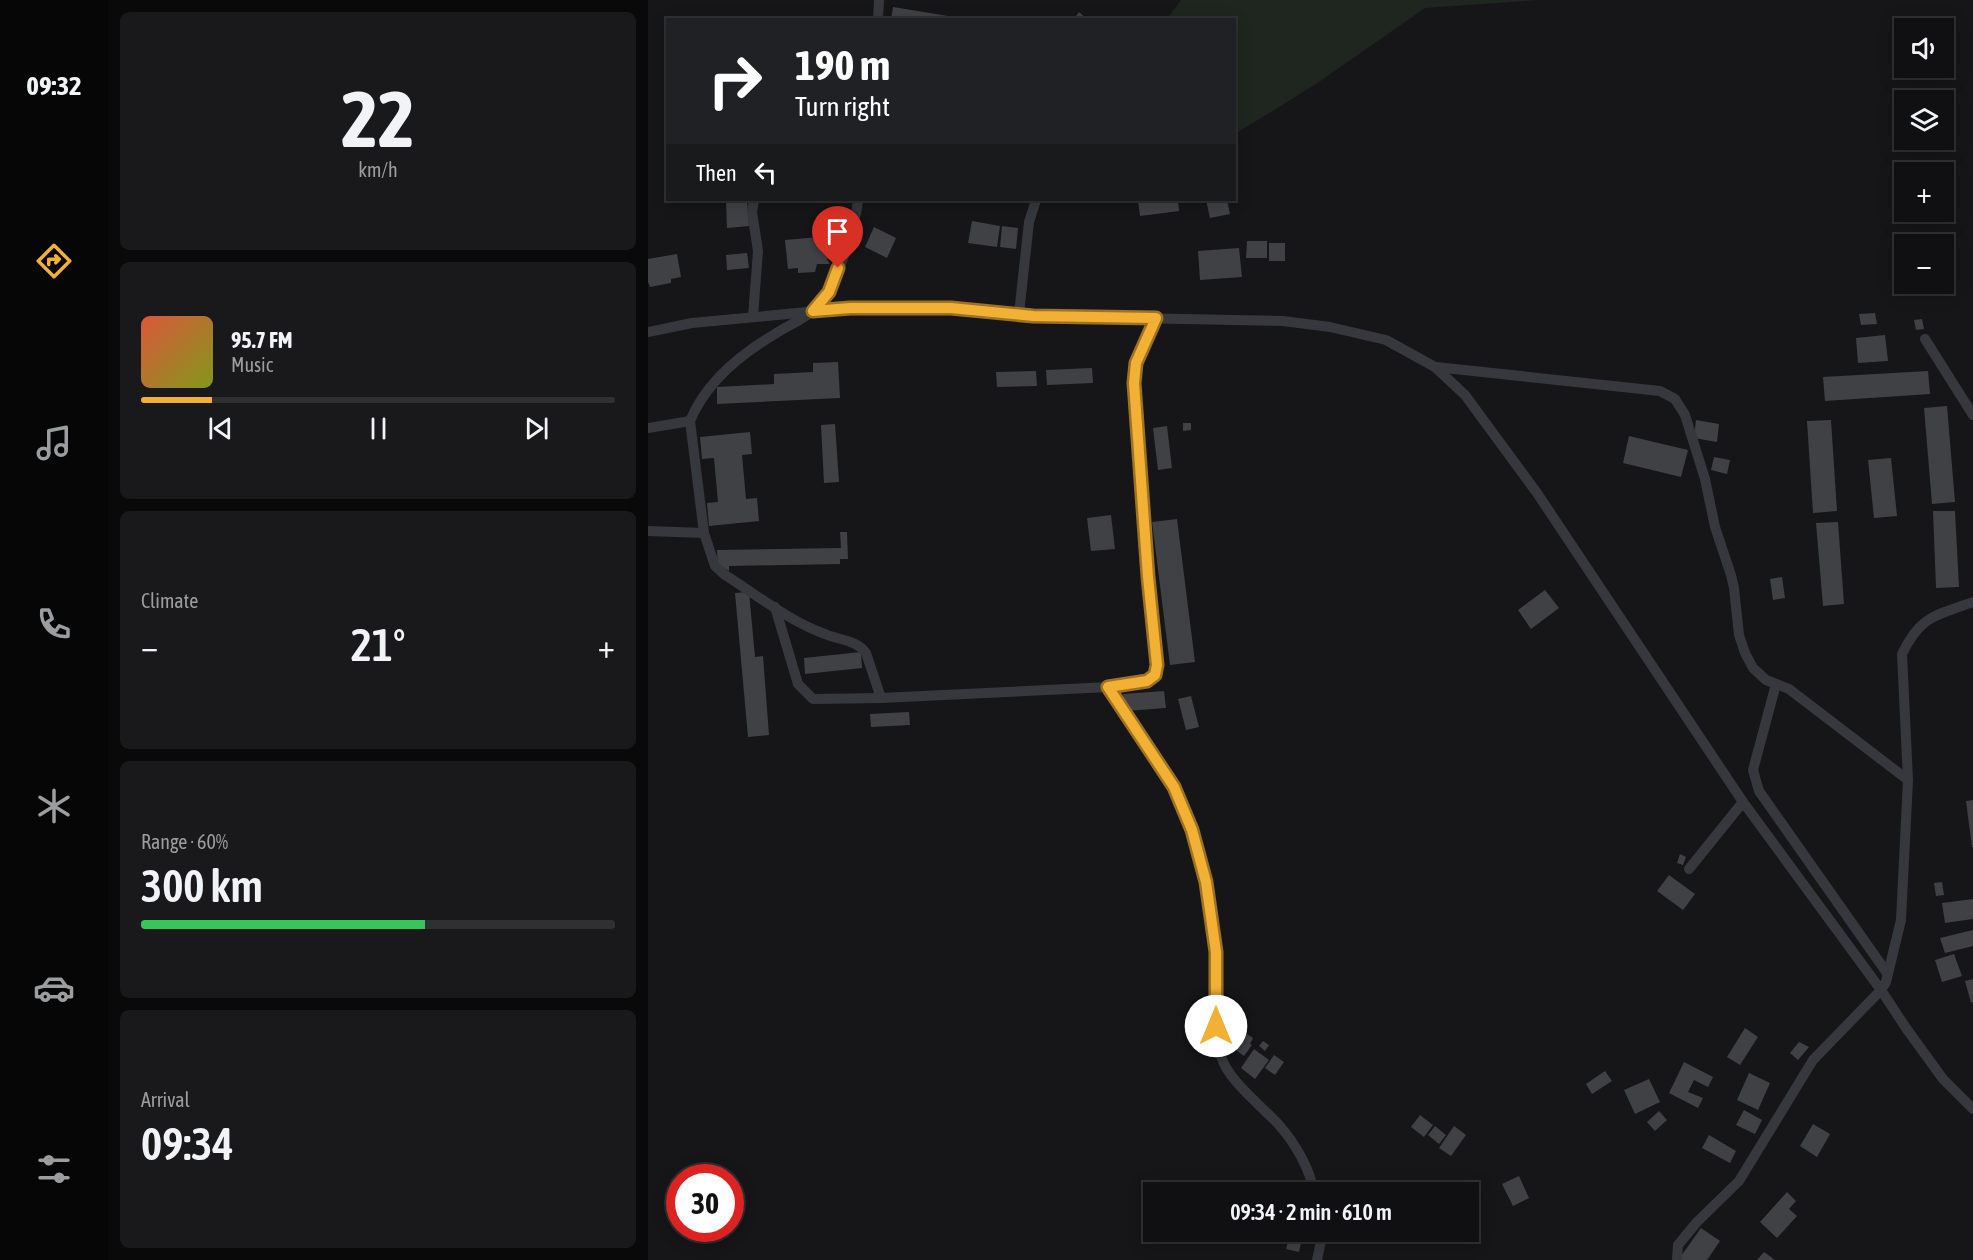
<!DOCTYPE html>
<meta charset="utf-8">
<style>
:root{--surface:#101012;--page:#19191b;--text:#f1f3f6;--muted:#9c9d9f;--line:#303032;--accent:#f2b134}
body{margin:0;font-family:"Asap Condensed",sans-serif;background:var(--page);color:var(--text);height:100vh;display:flex;flex-direction:column;font-size:22px;white-space:nowrap}
*{box-sizing:border-box;margin:0}
p{font-size:20px;color:var(--muted)}
.icon{flex:none;width:33px;height:33px;fill:none;stroke:currentColor;stroke-width:2;stroke-linecap:round;stroke-linejoin:round}
.map{position:relative;flex:1;overflow:hidden}
.details{display:flex;flex-direction:column;gap:12px;padding:12px;background:#09090a;width:540px}
.details>*{flex:none}
.top-card{position:absolute;left:18px;top:18px;width:570px;height:183px;border-radius:0px;box-shadow:0 3px 15px #0003,0 0 0 2px var(--line);background:#202124;color:#fff;overflow:hidden}
.controls{position:absolute;left:1246px;top:18px;display:grid;gap:12px}
.controls a{display:grid;place-items:center;width:60px;height:60px;border-radius:0px;background:var(--surface);box-shadow:0 3px 15px #0003,0 0 0 2px var(--line);font-size:30px}
.speed{position:absolute;left:18px;top:1164px;display:flex;gap:12px;font-size:30px;font-weight:700;text-align:center}
.speed>*{display:grid;place-content:center;width:78px;height:78px;border-radius:50%;background:var(--surface);box-shadow:0 3px 15px #0003,0 0 0 2px var(--line);line-height:1}
.speed .limit{border:9px solid #d22;background:#fff;color:#111}
.pin{position:absolute;display:grid;place-items:center;width:51px;height:51px;color:#fff;margin:-62px -26px;border-radius:50% 50% 50% 0;rotate:-45deg;box-shadow:0 0 6px #0007}
.pin .icon{rotate:45deg}
.me{position:absolute;width:66px;margin:-33px;rotate:0deg;stroke-linejoin:round;filter:drop-shadow(0 0 4px #0008)}
.turn{display:flex;align-items:center;gap:21px;height:126px;padding:0 30px;font-size:27px}
.turn .icon{width:78px;height:78px;stroke-width:2.5}
.turn b{display:block;font-size:42px;line-height:51px}
.then{display:flex;align-items:center;height:57px;padding:0 30px;background:#0003;gap:12px;font-size:22px}
.big{font-size:45px;font-weight:600;line-height:1.1}
.details .card{flex:1;display:flex;flex-direction:column;justify-content:center;gap:9px;min-width:0;padding:0 21px;border-radius:9px;background:var(--page)}
.details .dial{align-items:center;gap:0}
.dial b{font-size:78px;line-height:1}
.song{display:flex;align-items:center;gap:18px}
.cover{width:72px;height:72px;border-radius:9px;background:linear-gradient(135deg,hsl(10 70% 55%),hsl(70 70% 35%))}
.played{height:6px;border-radius:3px;background:linear-gradient(90deg,var(--accent) 15%,var(--line) 15%)}
.keys{display:flex;justify-content:space-around;direction:ltr}
.heat{display:flex;justify-content:space-between;align-items:center;font-size:33px;direction:ltr}
.charge{height:9px;border-radius:4px;background:linear-gradient(90deg,#34c759 60%,var(--line) 0)}
.trip{position:absolute;left:495px;top:1182px;width:336px;height:60px;border-radius:0px;background:var(--surface);box-shadow:0 3px 15px #0003,0 0 0 2px var(--line);font-weight:600;line-height:60px;text-align:center}
main{display:flex;flex:1;min-height:0}
.menu{display:flex;flex-direction:column;width:108px;justify-content:space-around;align-items:center;background:#060607;color:var(--muted)}
.menu .icon{width:42px;height:42px}
.menu .selected{color:var(--accent)}
.menu b{font-size:27px;color:var(--text)}
.map>svg:first-child{display:block}
</style>
<main>
<nav class="menu">
<b>09:32</b>
<svg class="icon selected" aria-label="directions" viewBox="0 0 24 24"><path d="M12 3l9 9-9 9-9-9zM9 14v-3h6M13 9l2 2-2 2"/></svg>
<svg class="icon" aria-label="music" viewBox="0 0 24 24"><path d="M9 18V5l10-2v13"/><circle cx="6" cy="18" r="3"/><circle cx="16" cy="16" r="3"/></svg>
<svg class="icon" aria-label="phone" viewBox="0 0 24 24"><path d="M5 4h4l2 5-3 2q2 4 5 5l2-3 5 2v4C11 20 4 13 5 4z"/></svg>
<svg class="icon" aria-label="climate" viewBox="0 0 24 24"><path d="M12 3v18M4 7l16 10M4 17L20 7"/></svg>
<svg class="icon" aria-label="car" viewBox="0 0 24 24"><path d="M5 17H2v-5l4-1 3-4h7l3 4 3 1v5h-3M9 17h6M6 11h13"/><circle cx="7" cy="17" r="2"/><circle cx="17" cy="17" r="2"/></svg>
<svg class="icon" aria-label="filters" viewBox="0 0 24 24"><path d="M4 7h16M4 17h16"/><circle cx="9" cy="7" r="2"/><circle cx="15" cy="17" r="2"/></svg>
</nav>
<section class="details">
<div class="card dial"><b>22</b><p>km/h</p></div>
<div class="card">
<div class="song"><i class="cover"></i><div><b>95.7 FM</b><p>Music</p></div></div>
<div class="played"></div>
<div class="keys"><svg class="icon" aria-label="previous" viewBox="0 0 24 24"><path d="M18 5L8 12l10 7zM5 5v14"/></svg><svg class="icon" aria-label="pause" viewBox="0 0 24 24"><path d="M8 5v14M16 5v14"/></svg><svg class="icon" aria-label="next" viewBox="0 0 24 24"><path d="M6 5l10 7-10 7zM19 5v14"/></svg></div>
</div>
<div class="card"><p>Climate</p>
<div class="heat"><a>−</a><b class="big">21°</b><a>+</a></div>
</div>
<div class="card"><p>Range · 60%</p><b class="big">300 km</b><div class="charge"></div></div>
<div class="card"><p>Arrival</p><b class="big">09:34</b></div>
</section>
<div class="map">
<svg width="1325" height="1260" viewBox="0 0 1325 1260">
<rect width="100%" height="100%" fill="#161618"/>
<polygon fill="#1e261f" points="533,0 891,0 777,8 668,84 587,134 586,20 519,19"/>
<g fill="#404145">
<polygon points="245,7 300,16 299,20 243,20"/>
<polygon points="431,12 440,20 425,20"/>
<polygon points="25,16 60,18 60,20 24,20"/>
<polygon points="99,200 101,226 79,228 78,201"/>
<polygon points="490,200 530,200 531,211 492,216"/>
<polygon points="558,200 579,200 582,214 562,218"/>
<polygon points="324,221 352,226 349,247 320,243"/>
<polygon points="354,226 370,228 368,249 352,247"/>
<polygon points="226,227 248,238 239,258 217,247"/>
<polygon points="182,236 181,247 185,248 187,258 179,259 182,264 169,264 167,272 150,273 150,268 140,269 137,240"/>
<polygon points="599,241 619,241 619,258 598,258"/>
<polygon points="1270,241 1271,244 1260,244 1260,242"/>
<rect x="621" y="243" width="16" height="18"/>
<polygon points="591,248 594,277 552,280 550,251"/>
<polygon points="99,253 101,268 79,270 78,255"/>
<polygon points="29,254 33,277 23,279 23,283 2,287 0,282 0,259"/>
<polygon points="1227,313 1229,324 1213,325 1211,314"/>
<polygon points="1274,319 1276,329 1268,330 1266,320"/>
<polygon points="1237,335 1240,361 1210,363 1208,338"/>
<polygon points="190,362 192,398 69,404 69,387 126,384 126,374 165,372 165,363"/>
<polygon points="444,368 445,383 399,385 398,370"/>
<polygon points="388,371 389,386 349,387 348,372"/>
<polygon points="1280,371 1282,394 1177,401 1175,377"/>
<polygon points="1299,406 1307,502 1284,504 1276,408"/>
<polygon points="1048,420 1071,424 1069,442 1046,438"/>
<polygon points="1183,420 1189,511 1165,513 1159,421"/>
<polygon points="535,423 543,423 543,430 535,431"/>
<polygon points="187,424 191,482 176,483 173,425"/>
<polygon points="519,426 524,468 510,470 505,428"/>
<polygon points="102,432 104,454 94,455 98,499 109,498 111,521 61,526 59,503 70,502 66,458 54,459 52,437"/>
<polygon points="981,436 1040,450 1033,477 975,463"/>
<polygon points="1066,457 1082,460 1079,474 1063,470"/>
<polygon points="1243,458 1249,516 1226,518 1220,460"/>
<polygon points="1285,511 1307,511 1311,587 1288,588"/>
<polygon points="463,515 467,549 443,551 439,518"/>
<polygon points="529,519 547,662 522,665 504,522"/>
<polygon points="1190,522 1196,604 1175,606 1168,523"/>
<polygon points="192,532 199,532 200,559 192,559 192,564 81,566 81,571 70,564 69,550 193,548"/>
<polygon points="1134,577 1137,598 1125,600 1122,579"/>
<polygon points="897,590 911,608 883,629 870,610"/>
<polygon points="101,592 107,657 115,656 121,735 100,737 87,593"/>
<polygon points="213,652 214,668 157,674 156,658"/>
<polygon points="516,691 518,708 477,711 475,694"/>
<polygon points="543,696 551,727 538,730 530,699"/>
<polygon points="261,712 262,725 223,727 222,714"/>
<polygon points="1325,800 1325,847 1324,847 1318,801"/>
<polygon points="1032,854 1038,857 1035,865 1029,863"/>
<polygon points="1021,875 1047,894 1035,910 1009,891"/>
<polygon points="1294,882 1296,895 1288,896 1286,883"/>
<polygon points="1325,899 1325,919 1297,923 1294,903"/>
<polygon points="1325,930 1325,946 1297,953 1292,938"/>
<polygon points="1306,954 1314,976 1294,982 1287,960"/>
<polygon points="1325,979 1325,1002 1323,1003 1317,981"/>
<polygon points="590,1028 605,1038 602,1044 604,1045 596,1056 579,1044"/>
<polygon points="1097,1028 1110,1037 1092,1065 1079,1057"/>
<polygon points="615,1041 621,1045 617,1051 611,1046"/>
<polygon points="1151,1042 1161,1047 1150,1060 1142,1053"/>
<polygon points="606,1049 621,1060 607,1079 593,1068"/>
<polygon points="626,1055 636,1062 627,1075 617,1068"/>
<polygon points="1036,1062 1065,1077 1060,1087 1046,1080 1040,1092 1055,1098 1050,1108 1021,1093"/>
<polygon points="957,1071 964,1081 944,1094 938,1084"/>
<polygon points="1101,1073 1122,1083 1110,1110 1089,1100"/>
<polygon points="1001,1079 1012,1102 987,1114 976,1090"/>
<polygon points="1096,1110 1114,1120 1107,1134 1088,1125"/>
<polygon points="1011,1111 1019,1120 1007,1131 999,1122"/>
<polygon points="772,1115 785,1125 776,1137 763,1127"/>
<polygon points="1165,1124 1182,1134 1169,1157 1152,1146"/>
<polygon points="787,1126 798,1135 791,1144 780,1135"/>
<polygon points="806,1126 818,1135 803,1156 791,1148"/>
<polygon points="1061,1135 1088,1151 1082,1163 1054,1148"/>
<polygon points="871,1176 881,1198 865,1206 854,1184"/>
<polygon points="1139,1192 1148,1201 1141,1209 1149,1216 1129,1238 1112,1222"/>
<polygon points="1053,1228 1072,1241 1059,1260 1033,1260 1031,1259"/>
<polygon points="642,1235 654,1238 651,1252 638,1249"/>
<polygon points="1116,1252 1127,1260 1109,1260"/>
</g>
<g fill="none" stroke-linecap="round" stroke-linejoin="round">
<g stroke="#37383d" stroke-width="10">
<polyline points="230,20 231,0"/>
<path d="M210 200C207 230 188 289 166 310 156 319 139 326 127 334 91 355 58 382 42 421L56 533 67 566 77 575C109 595 141 621 177 634 191 640 209 640 218 653L233 698 461 687 499 681 507 675 509 665 500 577 486 383 488 363 508 318"/>
<polyline points="371,314 381,222 388,200"/>
<polyline points="105,317 110,251 104,212 106,200"/>
<polyline points="0,332 44,323 202,308 303,308 385,316 635,321 682,327 738,340 787,367 817,395 889,493 1095,802 1233,990 1258,1028 1295,1079 1325,1109"/>
<polyline points="1277,339 1325,415"/>
<polyline points="788,367 1012,391 1027,399 1037,415 1057,479 1067,527 1083,575 1086,588 1091,635 1097,653 1105,668 1118,680 1141,689 1260,780"/>
<polyline points="0,428 42,421"/>
<polyline points="0,531 56,533"/>
<polyline points="127,607 150,684 165,699 233,698"/>
<polyline points="1128,684 1105,770 1111,791 1239,973"/>
<path d="M461 687C481 721 507 751 526 785 551 831 564 900 568 952 571 986 564 1022 573 1056 580 1081 614 1106 631 1125 647 1143 662 1169 666 1192"/>
<polyline points="1041,869 1095,802"/>
<polyline points="669,1260 673,1241 672,1232"/>
<path d="M1029 1260 1030 1245 1049 1222 1091 1181 1165 1060 1233 990 1238 982 1253 920 1260 780 1254 654C1273 615 1287 616 1325 602"/>
</g>
</g>
<g fill="none" stroke-linecap="round" stroke-linejoin="round">
<g stroke="#9d7322" stroke-width="15">
<polyline id="route" points="190,268 181,292 165,311 202,308 303,308 385,316 508,318 488,363 486,383 500,577 509,665 507,675 499,681 460,687 526,787 544,830 558,882 568,952 568,1026"/>
</g>
<use href="#route" stroke="#f2b134" stroke-width="10"/>
</g>
</svg>
<div class="controls">
<a><svg class="icon" aria-label="sound" viewBox="0 0 24 24"><path d="M4 9h4l5-4v14l-5-4H4zM17 9q2 3 0 6"/></svg></a>
<a><svg class="icon" aria-label="layers" viewBox="0 0 24 24"><path d="M12 4l9 5-9 5-9-5zM3 14l9 5 9-5"/></svg></a>
<a>+</a>
<a>−</a>
</div>
<div class="speed"><div class="limit">30</div></div>
<div class="pin" style="left:190px;top:268px;background:#d93025"><svg class="icon" aria-label="arrive" viewBox="0 0 24 24"><path d="M6 21V4h12l-3 4 3 4H6"/></svg></div>
<svg class="me" style="left:568px;top:1026px" viewBox="-20 -20 40 40"><circle r="19" fill="#fff"/><path d="M0-13L10 11 0 6-10 11z" fill="#f2b134"/></svg>
<div class="trip">09:34 · 2 min · 610 m</div>
<div class="top-card">
<div class="turn"><svg class="icon" aria-label="right" viewBox="0 0 24 24"><path d="M7 20v-9h11M14 6l5 5-5 5"/></svg><div><b>190 m</b>Turn right</div></div>
<div class="then">Then<svg class="icon" aria-label="left" viewBox="0 0 24 24"><path d="M17 20v-9H6M10 6l-5 5 5 5"/></svg></div>
</div>
</div>
</main>
